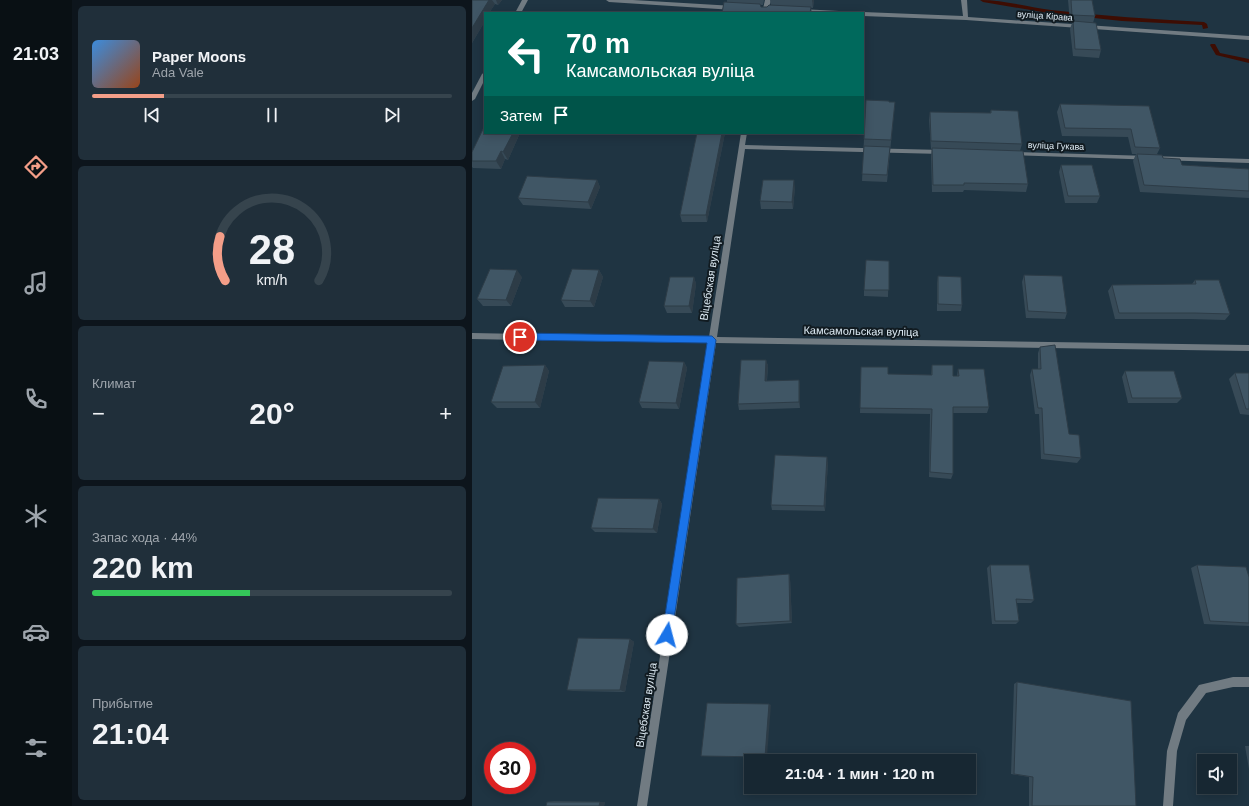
<!DOCTYPE html>
<html lang="ru">
<meta charset="utf-8">
<style>
:root{--surface:#172732;--page:#202f3a;--text:#f1f3f6;--muted:#9ea5ac;--line:#36444d;--accent:#f49e88}
body{margin:0;font-family:Helvetica,sans-serif;background:var(--page);color:var(--text);height:100vh;display:flex;flex-direction:column;font-size:15px;white-space:nowrap}
*{box-sizing:border-box;margin:0}
p{font-size:13px;color:var(--muted)}
.icon{flex:none;width:22px;height:22px;fill:none;stroke:currentColor;stroke-width:2;stroke-linecap:round;stroke-linejoin:round}
.map{position:relative;flex:1;overflow:hidden}
.drawer{display:flex;flex-direction:column;gap:6px;padding:6px;background:#0d151c;width:400px}
.drawer>*{flex:none}
.guide{position:absolute;left:12px;top:12px;width:380px;height:122px;border-radius:0px;box-shadow:0 2px 10px #0003,0 0 0 1px var(--line);background:#00695c;color:#fff;overflow:hidden}
.buttons{position:absolute;left:725px;top:754px;display:grid;gap:8px}
.buttons a{display:grid;place-items:center;width:40px;height:40px;border-radius:0px;background:var(--surface);box-shadow:0 2px 10px #0003,0 0 0 1px var(--line);font-size:20px}
.speed{position:absolute;left:12px;top:742px;display:flex;gap:8px;font-size:20px;font-weight:700;text-align:center}
.speed>*{display:grid;place-content:center;width:52px;height:52px;border-radius:50%;background:var(--surface);box-shadow:0 2px 10px #0003,0 0 0 1px var(--line);line-height:1}
.speed .limit{border:6px solid #d22;background:#fff;color:#111}
.pin{position:absolute;display:grid;place-items:center;width:34px;height:34px;color:#fff;margin:-17px;border:2px solid #fff;border-radius:50%;box-shadow:0 1px 4px #0007}
.me{position:absolute;width:44px;margin:-22px;rotate:8deg;stroke-linejoin:round;filter:drop-shadow(0 0 3px #0008)}
.turn{display:flex;align-items:center;gap:14px;height:84px;padding:0 16px;font-size:18px}
.turn .icon{width:52px;height:52px;stroke-width:2.5}
.turn b{display:block;font-size:28px;line-height:34px}
.then{display:flex;align-items:center;height:38px;padding:0 16px;background:#0003;gap:8px;font-size:15px}
.big{font-size:30px;font-weight:700;line-height:1.1}
.drawer .card{flex:1;display:flex;flex-direction:column;justify-content:center;gap:6px;min-width:0;padding:0 14px;border-radius:6px;background:var(--page)}
.drawer .dial{align-items:center;gap:0}
.dial svg{height:104px;overflow:visible;fill:none;stroke:var(--line);stroke-width:7;stroke-linecap:round;text-anchor:middle}
.dial text{fill:var(--text);stroke:none}
.song{display:flex;align-items:center;gap:12px}
.cover{width:48px;height:48px;border-radius:6px;background:linear-gradient(135deg,hsl(210 70% 55%),hsl(20 70% 35%))}
.played{height:4px;border-radius:2px;background:linear-gradient(90deg,var(--accent) 20%,var(--line) 20%)}
.keys{display:flex;justify-content:space-around;direction:ltr}
.heat{display:flex;justify-content:space-between;align-items:center;font-size:22px;direction:ltr}
.charge{height:6px;border-radius:3px;background:linear-gradient(90deg,#34c759 44%,var(--line) 0)}
.trip{position:absolute;left:272px;top:754px;width:232px;height:40px;border-radius:0px;background:var(--surface);box-shadow:0 2px 10px #0003,0 0 0 1px var(--line);font-weight:700;line-height:40px;text-align:center}
main{display:flex;flex:1;min-height:0}
.tabs{display:flex;flex-direction:column;width:72px;justify-content:space-around;align-items:center;background:#091014;color:var(--muted)}
.tabs .icon{width:28px;height:28px}
.tabs .on{color:var(--accent)}
.tabs b{font-size:18px;color:var(--text)}
.map>svg:first-child{display:block}
</style>
<main>
<nav class="tabs">
<b>21:03</b>
<svg class="icon on" aria-label="directions" viewBox="0 0 24 24"><path d="M12 3l9 9-9 9-9-9zM9 14v-3h6M13 9l2 2-2 2"/></svg>
<svg class="icon" aria-label="music" viewBox="0 0 24 24"><path d="M9 18V5l10-2v13"/><circle cx="6" cy="18" r="3"/><circle cx="16" cy="16" r="3"/></svg>
<svg class="icon" aria-label="phone" viewBox="0 0 24 24"><path d="M5 4h4l2 5-3 2q2 4 5 5l2-3 5 2v4C11 20 4 13 5 4z"/></svg>
<svg class="icon" aria-label="climate" viewBox="0 0 24 24"><path d="M12 3v18M4 7l16 10M4 17L20 7"/></svg>
<svg class="icon" aria-label="car" viewBox="0 0 24 24"><path d="M5 17H2v-5l4-1 3-4h7l3 4 3 1v5h-3M9 17h6M6 11h13"/><circle cx="7" cy="17" r="2"/><circle cx="17" cy="17" r="2"/></svg>
<svg class="icon" aria-label="filters" viewBox="0 0 24 24"><path d="M4 7h16M4 17h16"/><circle cx="9" cy="7" r="2"/><circle cx="15" cy="17" r="2"/></svg>
</nav>
<section class="drawer">
<div class="card">
<div class="song"><i class="cover"></i><div><b>Paper Moons</b><p>Ada Vale</p></div></div>
<div class="played"></div>
<div class="keys"><svg class="icon" aria-label="previous" viewBox="0 0 24 24"><path d="M18 5L8 12l10 7zM5 5v14"/></svg><svg class="icon" aria-label="pause" viewBox="0 0 24 24"><path d="M8 5v14M16 5v14"/></svg><svg class="icon" aria-label="next" viewBox="0 0 24 24"><path d="M6 5l10 7-10 7zM19 5v14"/></svg></div>
</div>
<div class="card dial"><svg viewBox="0 0 100 80">
<path d="M14 69A42 42 0 1 1 86 69"/>
<path d="M14 69A42 42 0 0 1 10 35" stroke="#f49e88"/>
<text x="50" y="56" font-size="32" font-weight="700">28</text>
<text x="50" y="72" font-size="11">km/h</text>
</svg></div>
<div class="card"><p>Климат</p>
<div class="heat"><a>−</a><b class="big">20°</b><a>+</a></div>
</div>
<div class="card"><p>Запас хода · 44%</p><b class="big">220 km</b><div class="charge"></div></div>
<div class="card"><p>Прибытие</p><b class="big">21:04</b></div>
</section>
<div class="map">
<svg width="777" height="806" viewBox="0 0 777 806">
<rect width="100%" height="100%" fill="#1f3442"/>
<g fill="none" stroke-linecap="round" stroke-linejoin="round">
<g fill="#3d0d03" fill-rule="evenodd">
<path d="M508 0C532 0 555 7 579 10 630 16 681 19 732 22L735 24 736 28 731 29 730 25 650 21 576 13 511 2Z"/>
<polygon points="739,44 743,44 748,53 777,59 777,63 744,55 738,45"/>
</g>
<g fill="#717b82" fill-rule="evenodd">
<polygon points="50,0 56,0 49,13 43,13"/>
<polygon points="134,0 161,0 262,6 265,8 262,10 137,2"/>
<polygon points="293,0 299,0 296,13 290,13"/>
<polygon points="489,0 495,0 496,17 777,36 777,40 494,20 391,16 391,13 389,13 391,12 491,16"/>
<polygon points="329,9 367,11 370,13 327,12 326,11"/>
<polygon points="13,72 13,79 3,99 0,101 0,93 10,74"/>
<polygon points="269,133 275,133 273,145 470,150 473,152 470,154 273,149 245,337 777,345 777,351 244,343 175,806 165,806 236,343 0,339 0,333 237,337"/>
<polygon points="542,152 777,159 777,163 540,155 539,154"/>
<polygon points="761,677 777,677 777,687 761,687 734,693 714,720 705,751 701,806 691,806 695,751 706,713 727,685"/>
</g>
</g>
<g fill="#374a57">
<polygon points="0,0 30,0 26,5 23,4 17,13 13,13 13,21 0,43"/>
<polygon points="255,0 292,0 291,5 288,5 289,7 295,7 297,5 299,5 298,0 342,0 341,8 339,8 340,13 250,13 252,2 255,2"/>
<polygon points="596,0 620,0 623,16 621,23 629,50 627,58 601,56 598,29 600,23 598,22"/>
<polygon points="423,102 415,182 390,181 392,139"/>
<polygon points="588,104 638,105 688,148 685,154 691,158 710,165 777,169 777,198 668,192 661,161 664,154 660,154 656,137 590,136 585,112"/>
<polygon points="519,110 550,144 548,151 556,184 554,192 492,190 491,192 460,192 459,156 460,149 459,149 457,120 458,112 518,113"/>
<polygon points="48,133 36,160 33,159 29,169 1,168 0,167 0,152"/>
<polygon points="225,133 253,133 235,222 210,222 208,215"/>
<polygon points="589,165 628,196 625,203 593,203 587,172"/>
<polygon points="125,180 128,187 119,209 51,205 46,198"/>
<polygon points="323,187 321,209 289,209 288,201"/>
<polygon points="417,261 416,297 392,296 392,290"/>
<polygon points="127,270 131,277 122,307 93,307 89,300"/>
<polygon points="552,275 595,313 593,319 554,318 550,282"/>
<polygon points="466,276 490,305 489,311 465,311 465,283"/>
<polygon points="50,277 39,306 11,306 5,299"/>
<polygon points="222,277 224,284 220,313 195,313 192,306"/>
<polygon points="723,280 758,314 753,320 718,319 643,319 636,291 640,285 720,284"/>
<polygon points="568,347 597,434 609,458 605,463 569,459 567,414 563,414 558,375 560,369 566,369 566,353"/>
<polygon points="294,360 296,366 295,381 327,380 328,386 328,408 267,410 266,404"/>
<polygon points="212,362 215,368 207,409 170,408 167,402"/>
<polygon points="73,365 77,371 68,408 25,408 19,402"/>
<polygon points="460,365 481,376 485,376 486,369 517,407 515,413 481,413 481,474 479,479 457,477 458,414 388,413 389,367 416,374 459,375"/>
<polygon points="653,371 710,398 705,403 656,403 650,377"/>
<polygon points="763,373 777,373 777,415 768,414 757,379"/>
<polygon points="356,462 353,511 300,510 299,505"/>
<polygon points="187,499 190,504 185,533 123,532 119,528"/>
<polygon points="518,565 562,600 559,603 545,603 547,621 544,624 520,624 515,568"/>
<polygon points="725,565 777,577 777,626 732,624 719,568"/>
<polygon points="317,574 318,578 320,623 267,627 264,624"/>
<polygon points="158,639 162,642 153,692 101,691 95,690"/>
<polygon points="545,682 664,806 557,806 557,777 539,774 542,684"/>
<polygon points="773,746 777,746 777,769"/>
<polygon points="82,801 133,802 132,806 75,802"/>
</g>
<g fill="#2d3c47">
<polygon points="17,0 20,0 23,4 17,13 13,13 13,21 0,43 0,28"/>
<polygon points="24,0 30,0 26,5"/>
<polygon points="340,0 342,0 341,8"/>
<polygon points="41,133 48,133 36,160 31,152"/>
<polygon points="250,133 253,133 235,222 234,215"/>
<polygon points="29,151 33,159 29,169 24,161"/>
<polygon points="125,180 128,187 119,209 116,202"/>
<polygon points="322,180 323,187 321,209 320,202"/>
<polygon points="45,270 50,277 39,306 34,300"/>
<polygon points="127,270 131,277 122,307 118,301"/>
<polygon points="222,277 224,284 220,313 217,306"/>
<polygon points="294,360 296,366 294,387 293,381"/>
<polygon points="212,362 215,368 207,409 204,403"/>
<polygon points="73,365 77,371 68,408 63,402"/>
<polygon points="327,380 328,386 328,408 327,402"/>
<polygon points="355,457 356,462 353,511 352,506"/>
<polygon points="187,499 190,504 185,533 181,529"/>
<polygon points="317,574 318,578 320,623 318,621"/>
<polygon points="158,639 162,642 153,692 148,690"/>
<polygon points="297,704 299,705 295,757 293,757"/>
<polygon points="128,802 133,802 132,806 127,806"/>
</g>
<g fill="#405665" stroke="#2d3c47">
<polygon points="0,0 17,0 0,28"/>
<polygon points="599,0 620,0 623,16 600,15"/>
<polygon points="252,2 288,4 289,7 295,7 297,5 339,7 338,13 250,13"/>
<polygon points="601,21 624,23 629,50 603,49"/>
<polygon points="394,100 417,101 417,102 423,102 419,140 392,139"/>
<polygon points="588,104 677,106 688,148 663,147 659,129 593,128"/>
<polygon points="519,110 546,111 550,144 459,141 458,112 519,113"/>
<polygon points="13,125 13,133 41,133 31,152 29,151 24,161 0,161 0,152"/>
<polygon points="225,133 250,133 234,215 208,215"/>
<polygon points="392,146 418,147 415,175 390,174"/>
<polygon points="460,148 551,151 556,184 492,183 492,185 461,185"/>
<polygon points="665,154 690,155 691,158 708,159 710,165 777,169 777,191 672,185"/>
<polygon points="589,165 620,165 628,196 596,196"/>
<polygon points="55,176 125,180 116,202 46,198"/>
<polygon points="291,180 322,180 320,202 288,201"/>
<polygon points="394,260 417,261 417,290 392,290"/>
<polygon points="18,269 45,270 34,300 5,299"/>
<polygon points="100,269 127,270 118,301 89,300"/>
<polygon points="552,275 590,276 595,313 556,311"/>
<polygon points="466,276 489,277 490,305 466,304"/>
<polygon points="198,277 222,277 217,306 192,306"/>
<polygon points="723,280 747,280 758,314 723,313 647,313 640,285 724,284"/>
<polygon points="583,345 597,434 607,435 609,458 572,454 570,408 566,408 560,369 569,369 568,347"/>
<polygon points="269,360 294,360 293,381 327,380 327,402 266,404"/>
<polygon points="177,361 212,362 204,403 167,402"/>
<polygon points="73,365 63,402 19,402 31,366"/>
<polygon points="460,365 481,365 481,376 487,376 486,369 512,369 517,407 481,407 481,474 458,472 460,409 388,408 389,367 416,367 416,374 460,375"/>
<polygon points="653,371 702,371 710,398 660,398"/>
<polygon points="763,373 777,373 777,409 774,409"/>
<polygon points="303,455 355,457 352,506 299,505"/>
<polygon points="126,498 187,499 181,529 119,528"/>
<polygon points="518,565 557,565 562,600 544,599 547,621 523,621"/>
<polygon points="725,565 774,567 777,577 777,623 738,621"/>
<polygon points="317,574 318,621 264,624 265,578"/>
<polygon points="106,638 158,639 148,690 95,690"/>
<polygon points="545,682 659,701 664,806 560,806 561,777 542,774"/>
<polygon points="235,703 297,704 293,757 229,756"/>
<polygon points="75,802 128,802 127,806 74,806"/>
</g>
<polygon fill="#1a73e8" stroke="#114b97" points="48,333 240,336 244,340 199,639 195,641 192,639 190,635 235,343 48,340 44,337"/>
<g text-anchor="middle" dominant-baseline="central" stroke-width="4" stroke-linejoin="round" paint-order="stroke">
<g font-size="9" fill="#dfecf5" stroke="#111b21">
<text transform="translate(573 16) rotate(4)">вуліца Кірава</text>
<text transform="translate(584 146) rotate(2)">вуліца Гукава</text>
</g>
<g font-size="11" fill="#dfecf5" stroke="#111b21">
<text transform="translate(238 278) rotate(-81)">Віцебская вуліца</text>
<text transform="translate(389 331) rotate(1)">Камсамольская вуліца</text>
<text transform="translate(174 705) rotate(-81)">Віцебская вуліца</text>
</g>
</g>
</svg>
<div class="buttons">
<a><svg class="icon" aria-label="sound" viewBox="0 0 24 24"><path d="M4 9h4l5-4v14l-5-4H4zM17 9q2 3 0 6"/></svg></a>
</div>
<div class="speed"><div class="limit">30</div></div>
<div class="pin" style="left:48px;top:337px;background:#d93025"><svg class="icon" aria-label="arrive" viewBox="0 0 24 24"><path d="M6 21V4h12l-3 4 3 4H6"/></svg></div>
<svg class="me" style="left:195px;top:635px" viewBox="-20 -20 40 40"><circle r="19" fill="#fff"/><path d="M0-13L10 11 0 6-10 11z" fill="#1a73e8"/></svg>
<div class="trip">21:04 · 1 мин · 120 m</div>
<div class="guide">
<div class="turn"><svg class="icon" aria-label="left" viewBox="0 0 24 24"><path d="M17 20v-9H6M10 6l-5 5 5 5"/></svg><div><b>70 m</b>Камсамольская вуліца</div></div>
<div class="then">Затем<svg class="icon" aria-label="arrive" viewBox="0 0 24 24"><path d="M6 21V4h12l-3 4 3 4H6"/></svg></div>
</div>
</div>
</main>
